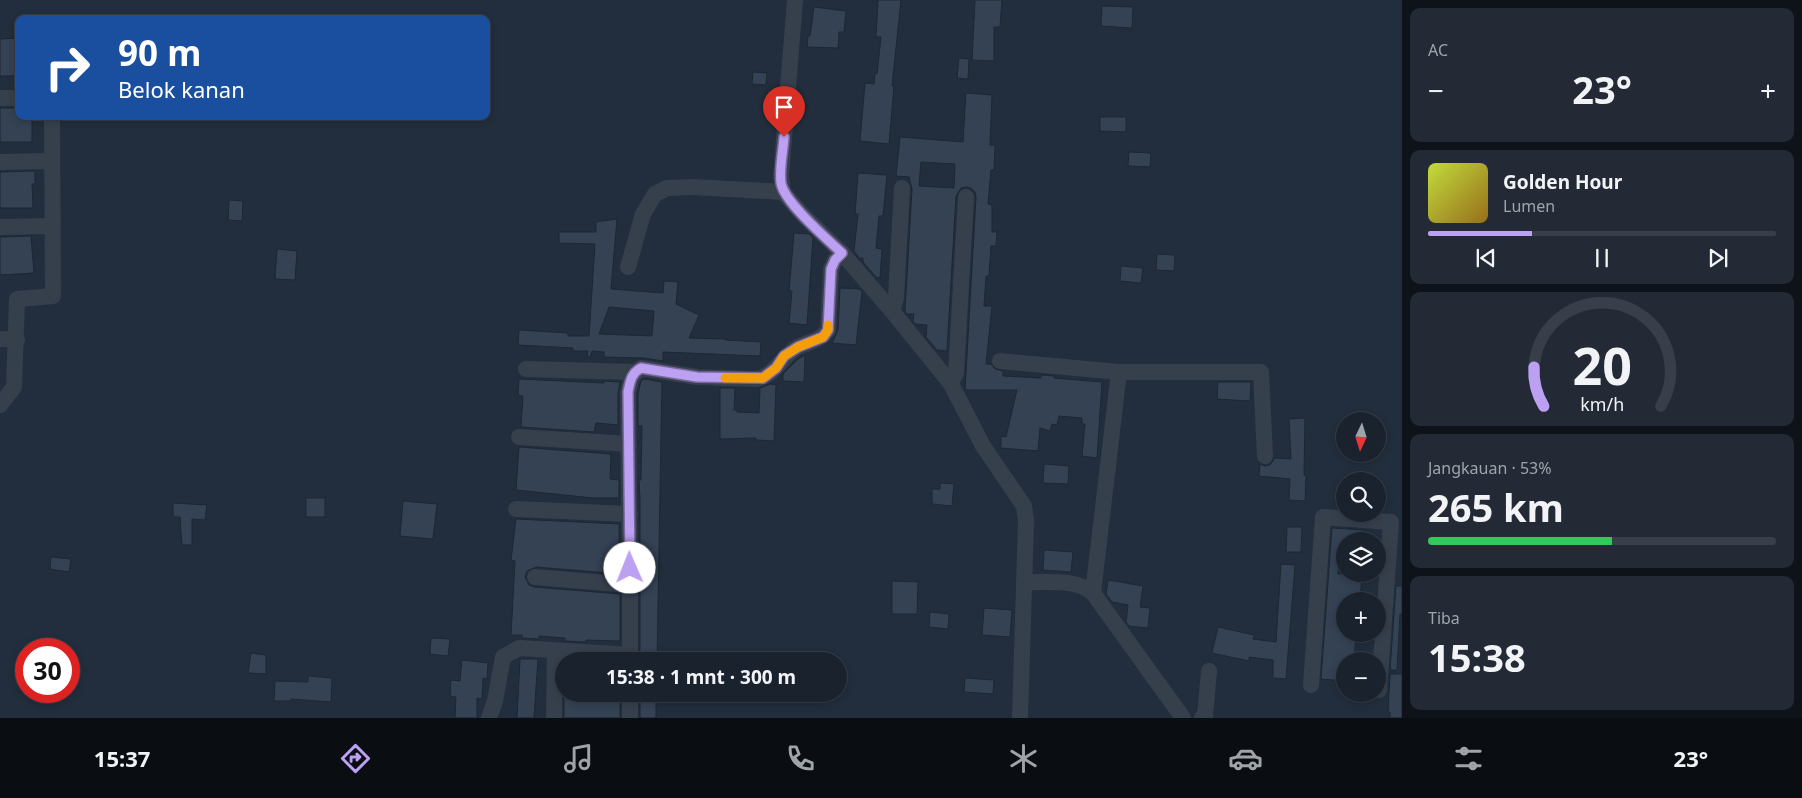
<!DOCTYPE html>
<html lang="id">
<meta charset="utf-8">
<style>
:root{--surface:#1a222e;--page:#232a36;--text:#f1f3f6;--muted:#9fa4aa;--line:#383f4a;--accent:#bca0f2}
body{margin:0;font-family:"Noto Sans",sans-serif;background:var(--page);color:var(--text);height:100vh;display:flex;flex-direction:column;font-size:19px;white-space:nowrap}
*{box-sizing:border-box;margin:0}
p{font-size:16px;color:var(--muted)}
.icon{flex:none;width:28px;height:28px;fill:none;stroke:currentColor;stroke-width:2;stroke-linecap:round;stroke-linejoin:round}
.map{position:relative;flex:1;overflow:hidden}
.drawer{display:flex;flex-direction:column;gap:8px;padding:8px;background:#0e1319;width:400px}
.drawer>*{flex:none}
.hud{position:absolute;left:15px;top:15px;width:475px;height:105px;border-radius:10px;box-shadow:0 2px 8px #0003,0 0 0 1px var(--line);background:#1a4fa0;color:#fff;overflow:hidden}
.needle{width:32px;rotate:184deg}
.fabs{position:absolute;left:1336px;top:412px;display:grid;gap:10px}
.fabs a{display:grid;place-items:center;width:50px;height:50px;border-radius:50%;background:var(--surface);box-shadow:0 2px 8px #0003,0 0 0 1px var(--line);font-size:25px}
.speed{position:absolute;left:15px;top:638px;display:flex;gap:10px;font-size:25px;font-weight:700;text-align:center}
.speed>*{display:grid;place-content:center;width:65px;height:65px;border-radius:50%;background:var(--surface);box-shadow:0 2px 8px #0003,0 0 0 1px var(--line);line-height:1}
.speed .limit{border:8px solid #d22;background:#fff;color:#111}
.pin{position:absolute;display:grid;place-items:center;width:42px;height:42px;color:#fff;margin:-51px -21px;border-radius:50% 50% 50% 0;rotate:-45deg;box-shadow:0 0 5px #0007}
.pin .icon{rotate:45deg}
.me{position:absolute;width:55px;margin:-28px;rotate:359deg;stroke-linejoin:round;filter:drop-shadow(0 0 4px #0008)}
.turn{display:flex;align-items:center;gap:18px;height:105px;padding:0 20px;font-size:22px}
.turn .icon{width:65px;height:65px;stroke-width:2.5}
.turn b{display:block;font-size:35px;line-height:42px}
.big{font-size:38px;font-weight:700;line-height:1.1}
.drawer .card{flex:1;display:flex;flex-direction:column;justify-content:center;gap:8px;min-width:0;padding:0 18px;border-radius:10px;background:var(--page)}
.drawer .dial{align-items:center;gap:0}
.dial svg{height:130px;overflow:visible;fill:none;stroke:var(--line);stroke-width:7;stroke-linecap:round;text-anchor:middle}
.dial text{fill:var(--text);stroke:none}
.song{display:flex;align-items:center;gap:15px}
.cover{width:60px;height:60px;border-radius:8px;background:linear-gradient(135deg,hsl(70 70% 55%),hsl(40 70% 35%))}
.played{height:5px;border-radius:2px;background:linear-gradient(90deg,var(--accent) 30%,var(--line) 30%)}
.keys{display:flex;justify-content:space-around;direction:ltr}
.heat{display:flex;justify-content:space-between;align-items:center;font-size:28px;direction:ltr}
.charge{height:8px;border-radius:4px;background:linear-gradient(90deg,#34c759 53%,var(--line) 0)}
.trip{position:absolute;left:555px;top:652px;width:292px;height:50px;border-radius:25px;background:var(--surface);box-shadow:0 2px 8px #0003,0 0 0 1px var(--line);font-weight:700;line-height:50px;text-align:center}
.menu{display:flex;height:80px;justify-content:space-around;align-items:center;background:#0a0e12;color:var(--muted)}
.menu .icon{width:35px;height:35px}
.menu .selected{color:var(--accent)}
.menu b{font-size:22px;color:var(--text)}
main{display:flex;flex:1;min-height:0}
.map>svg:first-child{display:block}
</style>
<main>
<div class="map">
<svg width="1402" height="718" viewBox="0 0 1402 718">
<rect width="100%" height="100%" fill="#222e3d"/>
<g fill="#344254" stroke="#1d2734" fill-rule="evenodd">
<polygon points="878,0 901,0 892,86 894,86 889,144 860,141 865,83 874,84 875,73 877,74 881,37 876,37"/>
<polygon points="975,0 1002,0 1000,27 994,27 994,61 972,60"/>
<polygon points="1102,6 1133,7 1132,28 1101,26"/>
<polygon points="814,7 846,11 844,32 839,32 838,48 807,47 808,36 810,36"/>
<polygon points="19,38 19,76 0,76 0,39"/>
<polygon points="959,58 969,59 968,79 957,78"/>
<polygon points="753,72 767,73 766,85 752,84"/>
<path d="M966 93 992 95 990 145H995L994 170H991L988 204 992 205V232H997L996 246H991L989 276H986L984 306H992L986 364H991L995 369 1003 371V376L1041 378V375L1054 376V378L1102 382 1097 458 1082 456 1085 424H1082V418L1059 416 1057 425 1052 424 1050 431 1040 428 1038 451 1001 448V436L1006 437 1017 390H965L976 198 975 192 971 188 966 187 961 188 956 196 947 351 937 350 926 337 927 325 915 324 913 321 914 314H907L905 311 912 189 909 177 896 176 900 137 963 142ZM921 162 955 164 954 188 919 186Z"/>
<polygon points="0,108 19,108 19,116 32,116 32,142 0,142"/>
<polygon points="1100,117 1126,117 1126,132 1100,131"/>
<polygon points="1129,152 1151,153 1150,167 1128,166"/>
<polygon points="35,171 35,184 32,184 33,208 0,208 0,172"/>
<polygon points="858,173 887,175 883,216 879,216 876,248 882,249 880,278 876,277 863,262 863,258 859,258 854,251 858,214 855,214"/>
<polygon points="229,200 243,201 242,221 228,220"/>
<path d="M617 219 611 289 663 293 664 281 678 282 676 304 699 315 689 338 725 339V340L761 342 760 356 663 352V361L643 358 604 357V352L592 351 590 357 587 356 588 351H573V348L518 345 519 330 568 333V336H589L595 244 559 243V232H596V222ZM609 307 654 311 652 336 599 334Z"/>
<polygon points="794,233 809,234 813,238 807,325 789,323 792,291 789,291"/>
<polygon points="31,236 34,273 0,275 0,237"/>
<polygon points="277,249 297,251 295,280 275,279"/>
<polygon points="1157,254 1175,255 1174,271 1156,270"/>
<polygon points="1121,266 1143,268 1141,283 1120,281"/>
<polygon points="840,288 860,289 862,292 856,345 832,343 838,330"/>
<polygon points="805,355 804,382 783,381 783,374 798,359"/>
<polygon points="519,379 604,383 604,381 620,382 618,393 618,425 596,423 594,432 521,427 523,396 518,395"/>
<polygon points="644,379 662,382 657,661 640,661 640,499 639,480 641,480 642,426 638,426 638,394 641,381"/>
<polygon points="1218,382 1251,382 1250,401 1217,399"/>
<polygon points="770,384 776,385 774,441 756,440 756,438 720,439 720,388 735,388 734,410 737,410 737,412 759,413 760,388"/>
<polygon points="1305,418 1304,475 1306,475 1305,501 1289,500 1290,479 1259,476 1260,464 1265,466 1270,465 1275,458 1291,459 1289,419"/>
<polygon points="519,447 611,454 610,479 619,480 619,498 593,498 516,490"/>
<polygon points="1044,464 1069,466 1068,484 1043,483"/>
<polygon points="940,483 954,484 952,506 932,504 932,489 940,489"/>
<rect x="306" y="498" width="19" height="19"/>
<polygon points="403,501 437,504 433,539 400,536"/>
<polygon points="173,503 207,505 205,520 192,519 192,545 182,545 180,517 173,517"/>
<polygon points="516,519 619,524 620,574 536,567 527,571 525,577 529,585 534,587 620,594 620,641 586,640 586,642 565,641 565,638 539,636 539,639 522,638 522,635 511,635 515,561 511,560"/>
<polygon points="1287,527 1302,527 1301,552 1286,552"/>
<polygon points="1332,528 1363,530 1363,541 1341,541 1341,549 1339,549 1338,574 1362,574 1360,601 1345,601 1345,634 1356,634 1354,661 1345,661 1345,681 1321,679"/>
<polygon points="1044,550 1073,552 1071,572 1043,570"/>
<polygon points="51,557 71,559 69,572 50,569"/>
<polygon points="1281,564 1295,565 1286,679 1273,678 1273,660 1249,657 1249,661 1212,653 1218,627 1254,635 1253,639 1276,642"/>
<polygon points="1108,580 1143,586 1140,607 1150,608 1148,628 1129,626 1126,622 1128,605 1112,602 1106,594"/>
<polygon points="892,581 918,582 917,614 892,614"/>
<polygon points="1396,586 1402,586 1402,615 1400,614 1397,670 1390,670"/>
<polygon points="984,608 1012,610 1010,637 982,635"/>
<polygon points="930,612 949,614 948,629 929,627"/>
<polygon points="431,638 450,639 448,656 430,654"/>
<polygon points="251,653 266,655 266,674 248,673"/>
<polygon points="520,659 538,659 534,718 517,718"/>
<polygon points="462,660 488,663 487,679 483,678 482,699 477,698 477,718 455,718 456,697 450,696 451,680 460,681"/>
<polygon points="1390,674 1402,674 1402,718 1390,718 1390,712 1388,712"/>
<polygon points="308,676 332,678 331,702 291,699 291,701 274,701 275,681 308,682"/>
<polygon points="965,678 994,680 993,694 964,692"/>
<rect x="564" y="694" width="56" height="24"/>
<rect x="640" y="694" width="16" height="24"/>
</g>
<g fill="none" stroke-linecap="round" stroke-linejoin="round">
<g stroke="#36404d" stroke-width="16">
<polyline points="795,0 781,176 783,192 802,214 842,253 892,311 951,384 983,446 1024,506 1026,521 1020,718"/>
<polyline points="0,98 19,98"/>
<polyline points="0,162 52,161"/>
<polyline points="0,227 52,226"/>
<polyline points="628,267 643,214 655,194 667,188 693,187 783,192"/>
<polyline points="892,311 896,298 902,188"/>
<polyline points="0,339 17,340"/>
<polyline points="1000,361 1119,372 1261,372 1265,456"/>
<polyline points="526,369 635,372"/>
<polyline points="951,384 956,373 966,197"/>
<polyline points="0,405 14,387 17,299 53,296 52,116"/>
<polyline points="519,437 629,444"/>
<polyline points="516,509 630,514"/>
<polyline points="535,577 630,585"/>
<path d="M1024 582C1046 583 1076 578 1093 593L1183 718"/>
<polyline points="1093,593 1119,372"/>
<path d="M630 661V585L628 393 632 376 641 368 697 377 755 379C775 377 781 356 798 347 810 341 820 341 828 330L831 269 835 260 842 253"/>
<polyline points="1311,685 1323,517 1391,522 1379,690"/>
<polyline points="630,694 630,718"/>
<polyline points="489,718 495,701 503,657 519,648 630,655"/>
<polyline points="554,718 555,651"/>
<polyline points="1202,718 1205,716 1209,671"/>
</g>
</g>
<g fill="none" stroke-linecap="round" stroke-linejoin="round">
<g stroke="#7a689d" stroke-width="12">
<path id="route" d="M630 568 628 392C630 382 631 373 641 368L697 377 763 378 776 368 784 356 798 347 823 337 828 330 831 269 835 260 842 253C827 239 784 202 781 183 779 169 783 152 784 137"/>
</g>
<use href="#route" stroke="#bca0f2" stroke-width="9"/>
<polyline stroke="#f59e0b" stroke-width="9" points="725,378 763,378 776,368 784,356 798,347 823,337 828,330 828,325"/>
</g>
</svg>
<div class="fabs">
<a><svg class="needle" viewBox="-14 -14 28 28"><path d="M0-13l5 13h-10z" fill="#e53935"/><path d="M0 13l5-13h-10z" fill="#9fa4aa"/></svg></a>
<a><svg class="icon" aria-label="search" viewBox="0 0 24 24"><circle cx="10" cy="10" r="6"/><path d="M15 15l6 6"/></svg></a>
<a><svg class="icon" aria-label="layers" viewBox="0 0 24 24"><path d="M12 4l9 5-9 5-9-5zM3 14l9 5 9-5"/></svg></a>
<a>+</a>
<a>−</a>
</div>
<div class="speed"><div class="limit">30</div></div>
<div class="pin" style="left:784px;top:137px;background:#d93025"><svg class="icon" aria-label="arrive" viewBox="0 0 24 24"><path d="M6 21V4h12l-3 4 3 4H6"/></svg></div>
<svg class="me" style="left:630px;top:568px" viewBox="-20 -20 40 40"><circle r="19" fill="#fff"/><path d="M0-13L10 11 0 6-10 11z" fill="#bca0f2"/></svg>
<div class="trip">15:38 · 1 mnt · 300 m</div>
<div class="hud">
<div class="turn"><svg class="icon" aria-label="right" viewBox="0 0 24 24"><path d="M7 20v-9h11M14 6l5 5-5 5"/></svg><div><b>90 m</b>Belok kanan</div></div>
</div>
</div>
<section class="drawer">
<div class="card"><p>AC</p>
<div class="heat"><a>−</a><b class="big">23°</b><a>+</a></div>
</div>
<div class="card">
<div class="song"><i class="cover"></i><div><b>Golden Hour</b><p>Lumen</p></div></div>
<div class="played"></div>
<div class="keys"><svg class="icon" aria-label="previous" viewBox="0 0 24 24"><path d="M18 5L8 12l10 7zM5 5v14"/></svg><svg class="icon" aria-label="pause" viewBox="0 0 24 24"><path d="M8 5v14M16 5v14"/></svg><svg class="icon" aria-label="next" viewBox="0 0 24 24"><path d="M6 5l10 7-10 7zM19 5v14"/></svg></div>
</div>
<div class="card dial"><svg viewBox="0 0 100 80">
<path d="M14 69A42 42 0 1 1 86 69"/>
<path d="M14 69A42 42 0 0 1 8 45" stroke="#bca0f2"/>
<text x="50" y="56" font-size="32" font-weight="700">20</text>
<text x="50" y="72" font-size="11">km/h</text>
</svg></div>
<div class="card"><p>Jangkauan · 53%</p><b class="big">265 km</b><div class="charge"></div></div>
<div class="card"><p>Tiba</p><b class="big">15:38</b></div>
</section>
</main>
<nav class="menu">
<b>15:37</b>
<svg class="icon selected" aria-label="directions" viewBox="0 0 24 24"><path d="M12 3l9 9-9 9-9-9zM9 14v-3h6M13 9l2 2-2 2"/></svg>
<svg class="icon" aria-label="music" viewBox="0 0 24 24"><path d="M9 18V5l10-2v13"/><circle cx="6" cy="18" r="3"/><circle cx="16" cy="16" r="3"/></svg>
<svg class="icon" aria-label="phone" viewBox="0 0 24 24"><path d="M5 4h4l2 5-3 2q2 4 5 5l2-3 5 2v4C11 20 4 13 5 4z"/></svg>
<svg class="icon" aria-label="climate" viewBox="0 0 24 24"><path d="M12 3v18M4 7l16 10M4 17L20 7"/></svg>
<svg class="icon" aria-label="car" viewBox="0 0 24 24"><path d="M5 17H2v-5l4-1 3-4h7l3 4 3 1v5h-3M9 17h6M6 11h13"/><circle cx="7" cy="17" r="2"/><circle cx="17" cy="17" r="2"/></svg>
<svg class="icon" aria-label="filters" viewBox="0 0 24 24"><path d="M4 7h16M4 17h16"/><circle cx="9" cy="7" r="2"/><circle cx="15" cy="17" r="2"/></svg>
<b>23°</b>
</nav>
